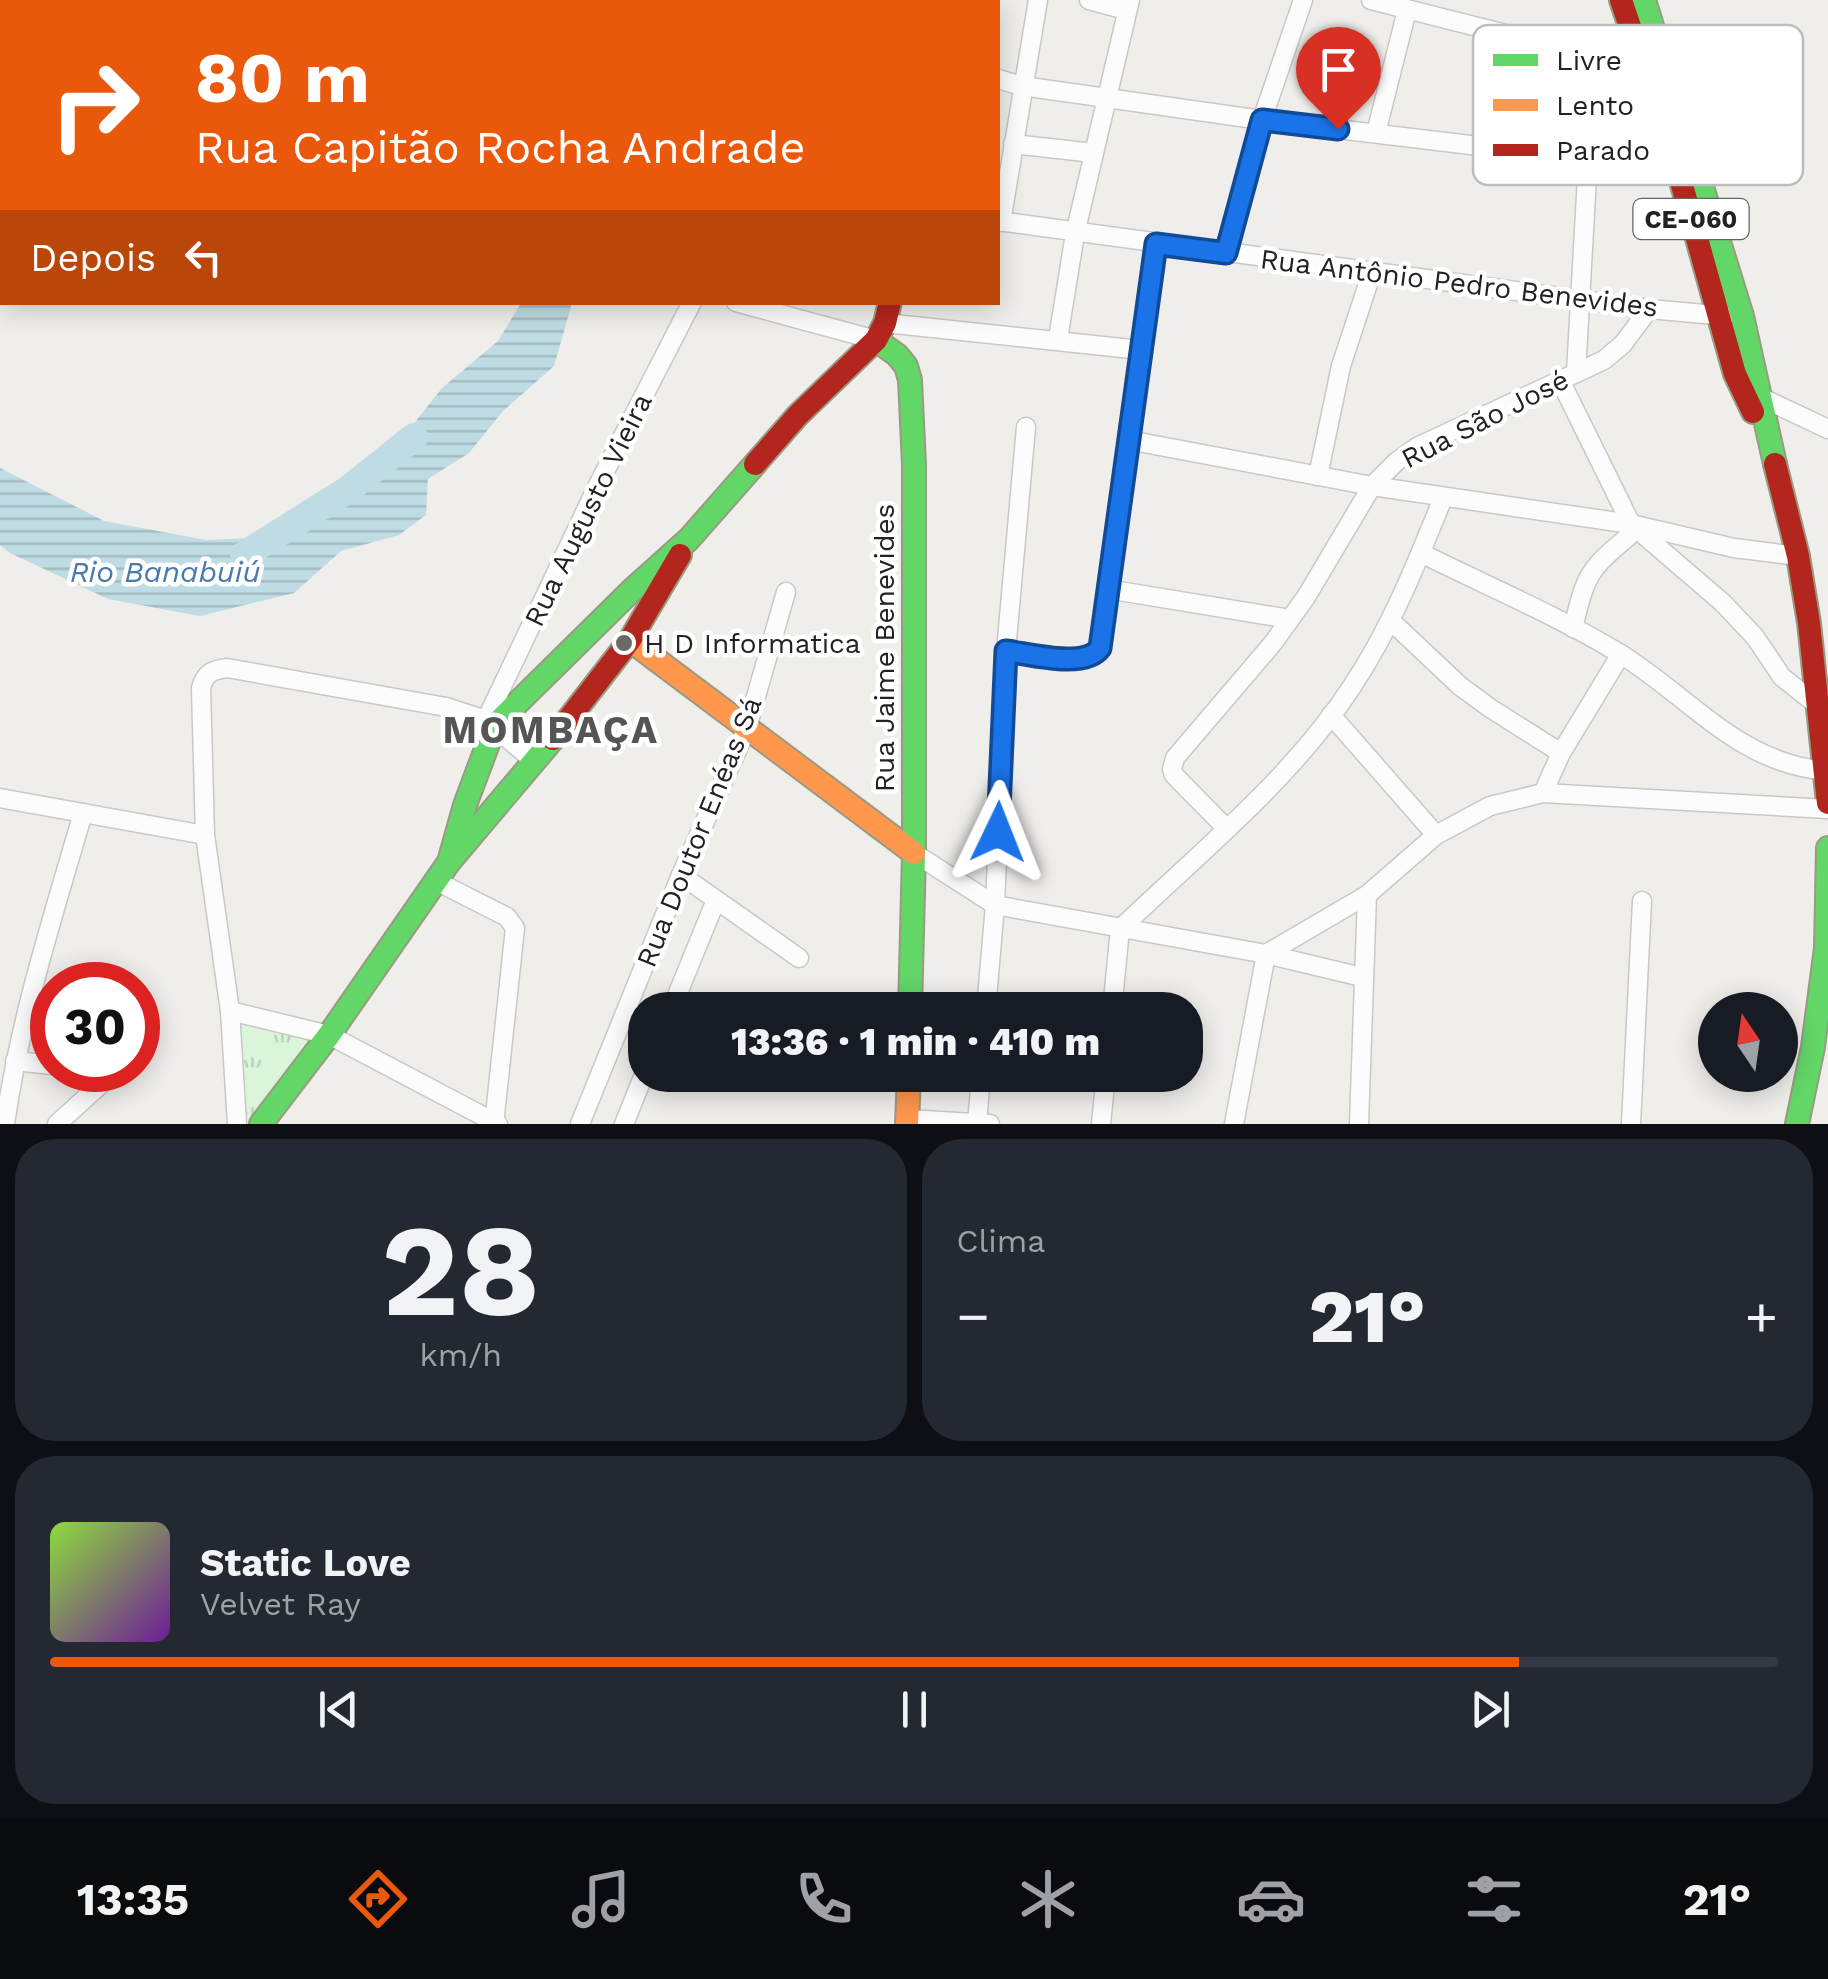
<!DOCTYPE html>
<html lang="pt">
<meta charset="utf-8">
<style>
:root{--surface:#171b24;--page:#242831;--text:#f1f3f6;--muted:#9ea1a6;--line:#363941;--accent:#ea580c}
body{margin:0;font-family:"Work Sans",sans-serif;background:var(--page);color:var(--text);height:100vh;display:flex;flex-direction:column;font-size:38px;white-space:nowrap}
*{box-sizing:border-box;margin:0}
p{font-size:32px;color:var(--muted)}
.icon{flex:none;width:55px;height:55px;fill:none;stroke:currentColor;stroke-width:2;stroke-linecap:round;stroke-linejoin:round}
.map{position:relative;height:1124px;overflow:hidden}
.sheet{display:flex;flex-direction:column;gap:15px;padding:15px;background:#0d0f14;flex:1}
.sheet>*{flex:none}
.banner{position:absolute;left:0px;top:0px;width:1000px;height:305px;box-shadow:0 5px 25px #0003;background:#ea580c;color:#fff;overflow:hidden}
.needle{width:65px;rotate:347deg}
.buttons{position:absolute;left:1698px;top:992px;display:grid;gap:20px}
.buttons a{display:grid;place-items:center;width:100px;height:100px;border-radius:50%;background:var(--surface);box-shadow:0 5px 25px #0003;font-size:50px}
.speed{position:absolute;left:30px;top:962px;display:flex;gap:20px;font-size:50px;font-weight:700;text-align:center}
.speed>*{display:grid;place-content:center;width:130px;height:130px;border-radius:50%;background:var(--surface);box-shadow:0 5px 25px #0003;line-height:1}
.speed .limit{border:15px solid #d22;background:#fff;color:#111}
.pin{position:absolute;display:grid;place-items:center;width:85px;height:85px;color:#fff;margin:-102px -42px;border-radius:50% 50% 50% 0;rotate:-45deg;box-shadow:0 0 10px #0007}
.pin .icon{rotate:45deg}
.me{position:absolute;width:110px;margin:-55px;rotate:2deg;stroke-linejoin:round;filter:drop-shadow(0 0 8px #0008)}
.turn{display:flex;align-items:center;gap:35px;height:210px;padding:0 30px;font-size:45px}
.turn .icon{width:130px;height:130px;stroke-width:2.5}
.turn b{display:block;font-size:70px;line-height:85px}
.then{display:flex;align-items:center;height:95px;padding:0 30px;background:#0003;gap:20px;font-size:38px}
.big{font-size:75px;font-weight:800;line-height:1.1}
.sheet .card{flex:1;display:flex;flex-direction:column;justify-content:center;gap:15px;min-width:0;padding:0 35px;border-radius:40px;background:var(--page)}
.sheet .dial{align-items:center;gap:0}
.dial b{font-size:130px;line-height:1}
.song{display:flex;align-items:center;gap:30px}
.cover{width:120px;height:120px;border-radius:15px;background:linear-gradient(135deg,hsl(90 70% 55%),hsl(280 70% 35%))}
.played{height:10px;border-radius:5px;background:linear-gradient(90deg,var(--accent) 85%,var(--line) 85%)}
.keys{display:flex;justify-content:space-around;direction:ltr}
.heat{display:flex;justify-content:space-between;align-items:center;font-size:55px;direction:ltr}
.sheet .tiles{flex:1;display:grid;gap:15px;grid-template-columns:1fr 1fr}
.card:last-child{grid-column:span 2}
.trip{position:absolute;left:628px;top:992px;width:575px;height:100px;border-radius:40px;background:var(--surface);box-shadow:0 5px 25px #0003;font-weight:800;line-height:100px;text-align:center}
.menu{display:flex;height:160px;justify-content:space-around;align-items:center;background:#090b0e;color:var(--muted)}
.menu .icon{width:70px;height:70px}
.menu .selected{color:var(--accent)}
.menu b{font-size:45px;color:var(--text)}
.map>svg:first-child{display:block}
</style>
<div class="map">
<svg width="1828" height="1124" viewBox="0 0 1828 1124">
<defs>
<pattern id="park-tufts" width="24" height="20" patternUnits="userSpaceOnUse" patternTransform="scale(2.5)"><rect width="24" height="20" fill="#daf5da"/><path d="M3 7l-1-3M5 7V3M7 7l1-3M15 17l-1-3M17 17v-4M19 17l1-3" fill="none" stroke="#bbd2bb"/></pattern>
<pattern id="water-rules" width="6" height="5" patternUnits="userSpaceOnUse" patternTransform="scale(2.5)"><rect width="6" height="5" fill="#bfdbe3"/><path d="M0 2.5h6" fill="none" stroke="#a4bcc2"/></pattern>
</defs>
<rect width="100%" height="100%" fill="#f0eeeb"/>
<polygon fill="url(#park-tufts)" points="239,1022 315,1038 256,1117 246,1114"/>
<polygon fill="url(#water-rules)" points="521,303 572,303 554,366 503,411 469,453 428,479 426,515 399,535 341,551 294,593 200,616 108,599 10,553 0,545 0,468 104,521 206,540 296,536 359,493 442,388 498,341"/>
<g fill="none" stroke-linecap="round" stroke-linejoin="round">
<polyline stroke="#bfdbe3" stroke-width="28" points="244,555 349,489 414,437"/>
<g stroke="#c9c8c7" stroke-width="21">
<g id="street">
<polyline points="164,0 165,2"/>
<polyline points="1089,0 1126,10"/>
<polyline points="1371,0 1577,52 1594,53 1642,40"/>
<polyline points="813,2 815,0"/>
<polyline points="0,77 2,77"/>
<polyline points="998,79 1022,86 1262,120 1588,159 1681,160"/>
<polyline points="1376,133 1407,10"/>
<polyline points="1013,144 1094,153"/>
<polyline points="998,221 1649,309 1726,316"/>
<polyline points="1001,222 1038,0"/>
<polyline points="1226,253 1262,120 1303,0"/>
<polyline points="736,302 876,340"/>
<polyline points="885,323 1141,350"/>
<polyline points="1058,339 1075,234 1130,0"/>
<polyline points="1576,373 1588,159"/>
<polyline points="1561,382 1631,524 1723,603 1755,637 1782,677 1817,705"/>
<polyline points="1760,397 1828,429"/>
<polyline points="1128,440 1372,486 1631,524 1734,548 1798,556"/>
<polyline points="1318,476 1341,366 1372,272"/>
<path d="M1421 553C1487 586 1556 615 1619 653 1689 696 1740 765 1828 771"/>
<polyline points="1107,589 1290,619"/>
<polyline points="1391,621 1460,686 1490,708 1561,753"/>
<path d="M1573 628C1587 569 1590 569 1636 530"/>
<path d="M1006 651C1030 654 1085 669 1099 648L1156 244"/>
<polyline points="1331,715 1436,835"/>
<polyline points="486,720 598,485 692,302"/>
<polyline points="1543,793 1561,753 1621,654"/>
<polyline points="0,798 205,835"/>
<polyline points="1226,828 1174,775 1172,769 1175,758 1273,643 1306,597 1372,486 1396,462 1417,447 1604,360 1623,344 1649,309"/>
<polyline points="914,853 995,905 1266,954 1362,977"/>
<polyline points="681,875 799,958"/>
<polyline points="438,882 507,917 515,928 494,1124"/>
<polyline points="671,1010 716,900"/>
<polyline points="986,1010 995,905 1006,651 1026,427"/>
<path d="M1112 1010 1120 929C1200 852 1292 779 1353 685 1392 626 1417 562 1443 498"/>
<polyline points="230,1011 329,1035 498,1124"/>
<polyline points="15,1061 52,1065"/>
<polyline points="908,1119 990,1124"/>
<path d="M5 1124C20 1018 53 916 83 813"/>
<polyline points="57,1124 102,1083 103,1076 95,1070"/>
<path d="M237 1124 230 1011 205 835 201 688C205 673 212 670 227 668L446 707 486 720 535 762"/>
<polyline points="580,1124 681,875 747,728 786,592"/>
<polyline points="624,1124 645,1072"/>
<polyline points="977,1124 981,1075"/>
<polyline points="1101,1124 1106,1075"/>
<polyline points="1234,1124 1266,954 1367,895 1436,835 1490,806 1543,793 1828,809"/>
<polyline points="1359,1124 1367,895"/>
<polyline points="1631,1124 1642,901"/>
</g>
</g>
<g stroke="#999a82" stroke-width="26">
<g id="fast">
<polyline points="1644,0 1742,316 1775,464"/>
<polyline points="920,2 921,0"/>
<polyline points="876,340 897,355 906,366 910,380 914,465 914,853 910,1010"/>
<polyline points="449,862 465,805 495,725 631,591 689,539 755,464"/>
<polyline points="261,1124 329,1035 449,862 553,739"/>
<polyline points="1797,1124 1813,1047 1826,948 1828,848"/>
</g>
</g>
<g stroke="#999a82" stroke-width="26">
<g id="slow">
<polyline points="630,640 914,853"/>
<polyline points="907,1124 909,1075"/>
</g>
</g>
<g stroke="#999a82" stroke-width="26">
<g id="jam">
<polyline points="1621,0 1675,160 1735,374 1753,412"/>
<polyline points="755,464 798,415 876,340 885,323 890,302"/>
<polyline points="1775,464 1798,556 1809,623 1828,803"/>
<polyline points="553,739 630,640 680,555"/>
</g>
</g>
<use href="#street" stroke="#fdfcfc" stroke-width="18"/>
<use href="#fast" stroke="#63d668" stroke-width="22"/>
<use href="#slow" stroke="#ff974d" stroke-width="22"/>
<use href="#jam" stroke="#b3261e" stroke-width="22"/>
</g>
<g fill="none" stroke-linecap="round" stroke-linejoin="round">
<g stroke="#114b97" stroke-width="25">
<path id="route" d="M998 832 1006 651C1030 654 1085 669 1100 648L1156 244 1226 253 1262 120 1338 129"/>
</g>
<use href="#route" stroke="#1a73e8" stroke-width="18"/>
</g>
<circle fill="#6a6968" stroke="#fff" stroke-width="4" cx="624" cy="643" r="10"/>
<g text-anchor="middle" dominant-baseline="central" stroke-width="9" stroke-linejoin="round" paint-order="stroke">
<rect fill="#fff" stroke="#646464" stroke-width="2.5" x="1633.5" y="199" width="115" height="40" rx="8"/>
<g font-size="25" font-weight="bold" fill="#222">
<text x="1691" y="219">CE-060</text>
</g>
<g font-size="28" fill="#222" stroke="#fff">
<text transform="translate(1459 283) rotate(7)">Rua Antônio Pedro Benevides</text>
<text transform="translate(1485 419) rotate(-27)">Rua São José</text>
<text transform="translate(588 510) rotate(-64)">Rua Augusto Vieira</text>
<text transform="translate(884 648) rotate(-90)">Rua Jaime Benevides</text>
<text transform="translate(699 832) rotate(-68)">Rua Doutor Enéas Sá</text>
</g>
<g font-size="28" fill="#222" stroke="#fff" text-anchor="start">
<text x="644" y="643">H D Informatica</text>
</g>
<g font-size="30" font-style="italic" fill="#4a7aab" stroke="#fff">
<text x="165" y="571">Rio Banabuiú</text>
</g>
<g font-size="38" font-weight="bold" letter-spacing="2.5" fill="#555" stroke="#fff">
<text x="551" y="730">MOMBAÇA</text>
</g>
</g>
<rect x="1473" y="25" width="330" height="160" rx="15" fill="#fff" stroke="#bdbdbd" stroke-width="2.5"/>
<rect x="1493" y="54" width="45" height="12" fill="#63d668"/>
<rect x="1493" y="99" width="45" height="12" fill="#ff974d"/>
<rect x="1493" y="144" width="45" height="12" fill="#b3261e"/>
<g font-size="28" fill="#222">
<text x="1556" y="70">Livre</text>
<text x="1556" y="115">Lento</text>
<text x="1556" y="160">Parado</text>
</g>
</svg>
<div class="buttons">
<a><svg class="needle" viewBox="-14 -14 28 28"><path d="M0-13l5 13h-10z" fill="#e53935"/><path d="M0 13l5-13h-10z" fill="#9ea1a6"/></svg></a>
</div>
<div class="speed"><div class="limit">30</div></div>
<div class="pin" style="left:1338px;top:129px;background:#d93025"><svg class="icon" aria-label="arrive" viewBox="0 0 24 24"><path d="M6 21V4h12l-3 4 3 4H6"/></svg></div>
<svg class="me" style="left:998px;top:832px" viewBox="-20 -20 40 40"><path d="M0-17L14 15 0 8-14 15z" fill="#1a73e8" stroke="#fff" stroke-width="4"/></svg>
<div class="trip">13:36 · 1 min · 410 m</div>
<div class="banner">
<div class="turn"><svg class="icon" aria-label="right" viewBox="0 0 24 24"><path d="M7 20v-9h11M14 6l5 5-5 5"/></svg><div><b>80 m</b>Rua Capitão Rocha Andrade</div></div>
<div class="then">Depois<svg class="icon" aria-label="left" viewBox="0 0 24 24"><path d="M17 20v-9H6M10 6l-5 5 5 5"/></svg></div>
</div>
</div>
<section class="sheet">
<div class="tiles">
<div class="card dial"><b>28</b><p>km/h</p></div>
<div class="card"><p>Clima</p>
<div class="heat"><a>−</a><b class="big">21°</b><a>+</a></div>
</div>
<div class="card">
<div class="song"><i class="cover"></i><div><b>Static Love</b><p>Velvet Ray</p></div></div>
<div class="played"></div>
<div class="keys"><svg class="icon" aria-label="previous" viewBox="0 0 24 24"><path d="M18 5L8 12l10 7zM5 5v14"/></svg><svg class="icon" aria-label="pause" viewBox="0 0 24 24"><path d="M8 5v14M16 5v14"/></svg><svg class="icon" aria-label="next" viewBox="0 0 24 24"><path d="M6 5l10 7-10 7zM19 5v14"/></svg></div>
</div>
</div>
</section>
<nav class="menu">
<b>13:35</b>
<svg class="icon selected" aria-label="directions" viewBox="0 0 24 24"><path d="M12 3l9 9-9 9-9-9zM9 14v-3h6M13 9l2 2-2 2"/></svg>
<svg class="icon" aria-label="music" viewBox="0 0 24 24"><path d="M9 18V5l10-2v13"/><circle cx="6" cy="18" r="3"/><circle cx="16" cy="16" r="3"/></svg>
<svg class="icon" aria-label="phone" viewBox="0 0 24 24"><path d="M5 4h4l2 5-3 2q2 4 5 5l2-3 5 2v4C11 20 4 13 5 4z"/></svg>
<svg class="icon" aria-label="climate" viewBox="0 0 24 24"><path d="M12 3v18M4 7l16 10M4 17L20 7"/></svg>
<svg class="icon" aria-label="car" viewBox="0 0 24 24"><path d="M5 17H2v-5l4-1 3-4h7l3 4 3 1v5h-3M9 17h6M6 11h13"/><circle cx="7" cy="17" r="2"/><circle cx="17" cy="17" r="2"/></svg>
<svg class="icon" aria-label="filters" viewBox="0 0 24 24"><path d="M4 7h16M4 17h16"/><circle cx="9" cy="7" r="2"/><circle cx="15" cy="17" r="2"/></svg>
<b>21°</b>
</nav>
